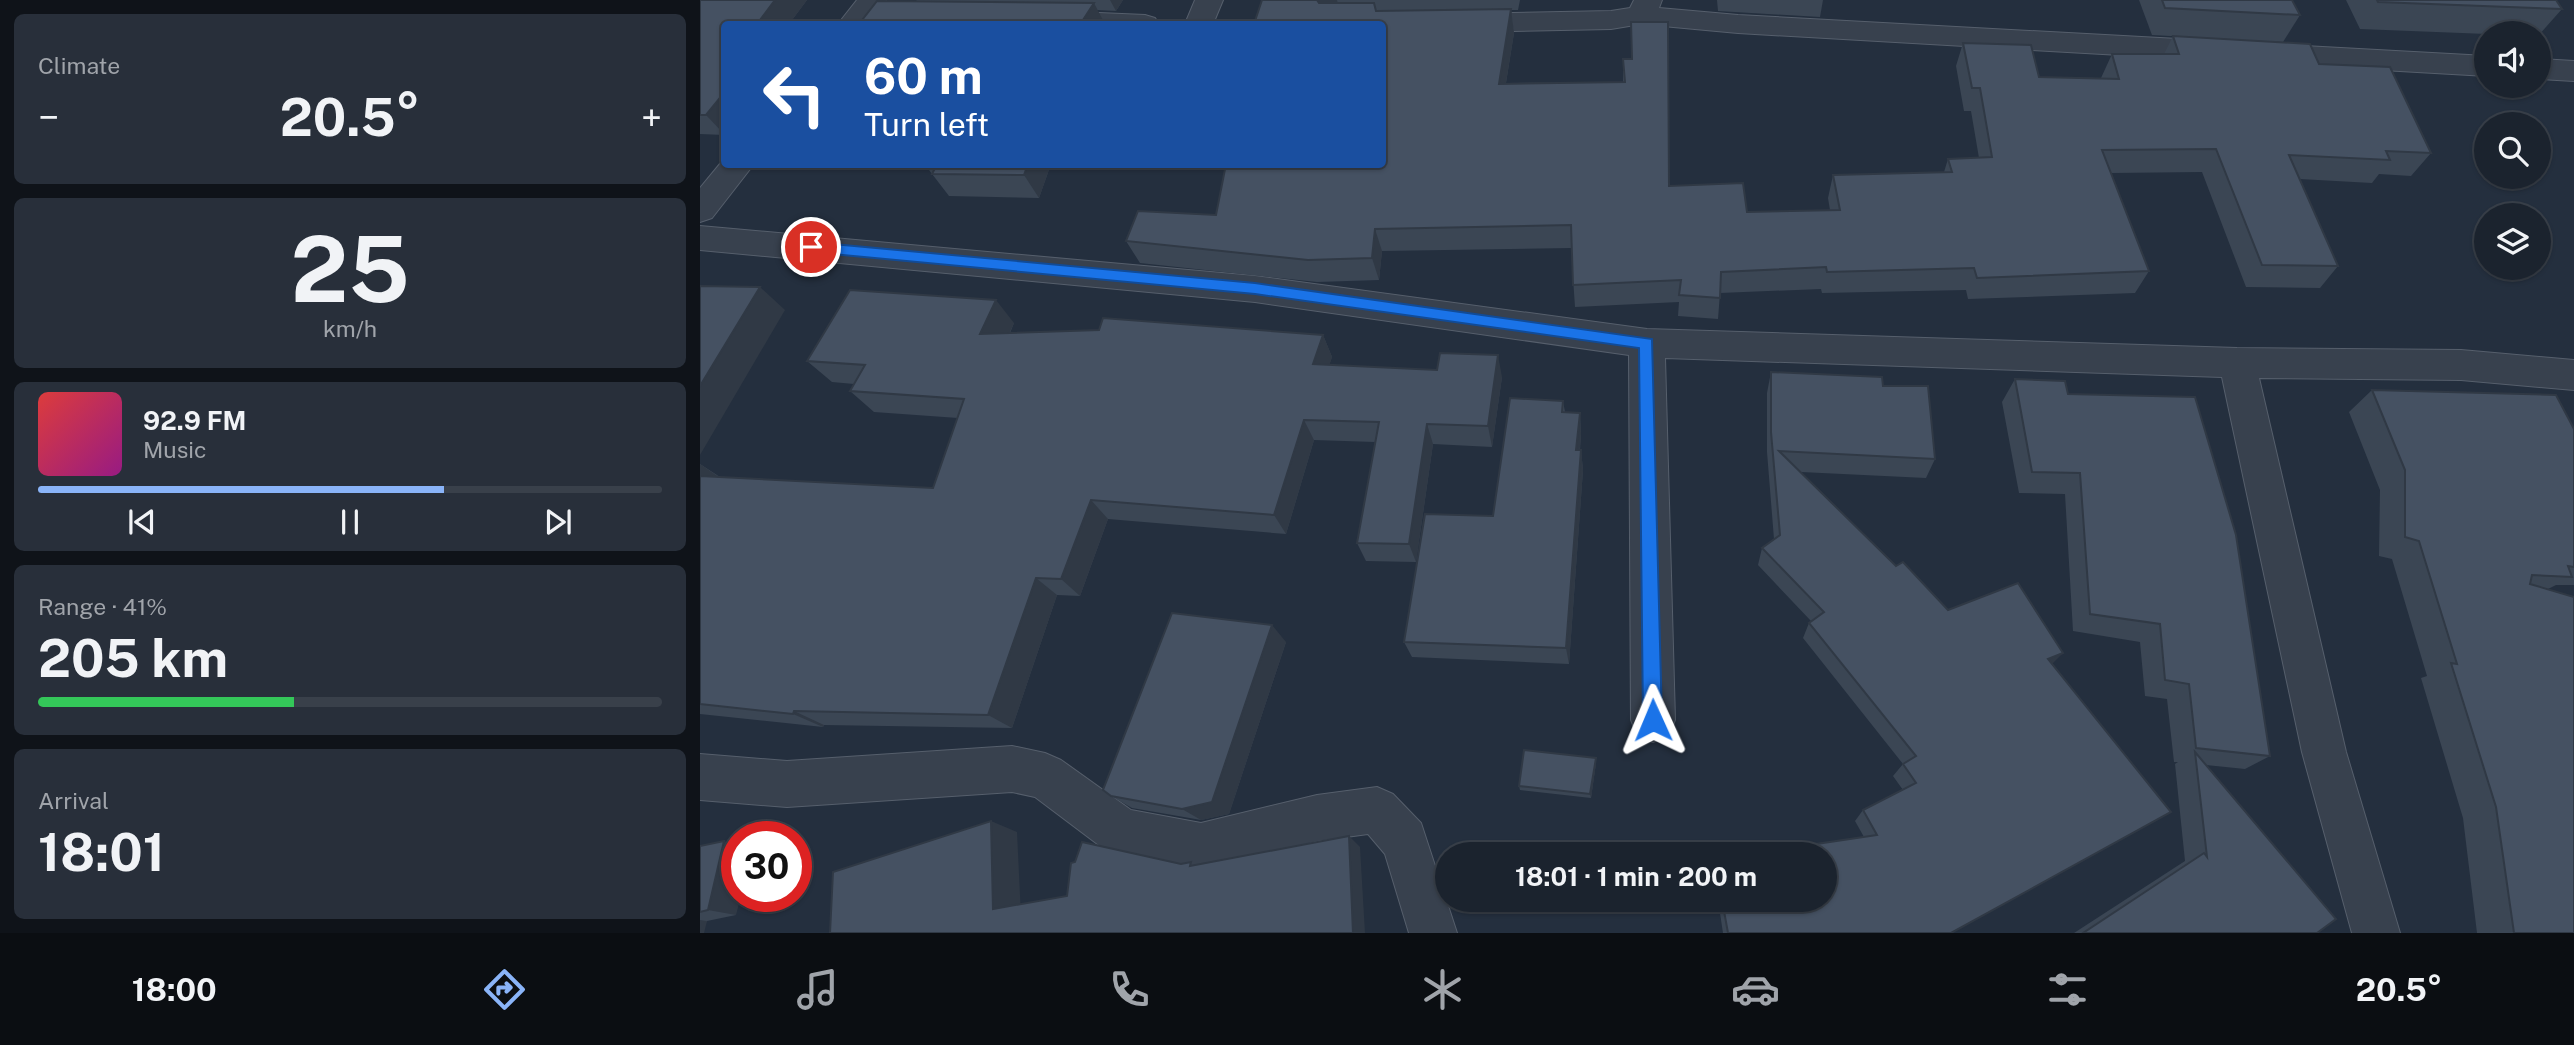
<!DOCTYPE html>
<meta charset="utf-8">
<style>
:root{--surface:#1b232e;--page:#282f3a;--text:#f1f3f6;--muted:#a0a4aa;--line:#39404a;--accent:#8ab4f8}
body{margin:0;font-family:"Public Sans",sans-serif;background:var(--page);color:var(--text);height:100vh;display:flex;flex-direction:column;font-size:26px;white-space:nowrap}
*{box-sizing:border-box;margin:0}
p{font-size:23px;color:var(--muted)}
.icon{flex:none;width:38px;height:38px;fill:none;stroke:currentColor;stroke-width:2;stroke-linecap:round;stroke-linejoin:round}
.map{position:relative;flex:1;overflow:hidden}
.drawer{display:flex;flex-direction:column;gap:14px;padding:14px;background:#0f1319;width:700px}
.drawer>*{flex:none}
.top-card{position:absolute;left:21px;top:21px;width:665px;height:147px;border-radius:7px;box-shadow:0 2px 5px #0004,0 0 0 2px var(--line);background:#1a4fa0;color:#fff;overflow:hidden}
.buttons{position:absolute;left:1774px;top:21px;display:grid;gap:14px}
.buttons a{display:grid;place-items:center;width:77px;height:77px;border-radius:50%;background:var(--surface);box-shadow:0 2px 5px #0004,0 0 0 2px var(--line);font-size:35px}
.speed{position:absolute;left:21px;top:821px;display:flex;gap:14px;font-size:35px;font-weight:700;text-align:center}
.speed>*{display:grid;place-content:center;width:91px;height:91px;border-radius:50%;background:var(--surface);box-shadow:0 2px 5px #0004,0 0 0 2px var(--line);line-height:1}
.speed .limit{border:10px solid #d22;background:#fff;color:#111}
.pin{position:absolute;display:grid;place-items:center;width:60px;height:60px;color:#fff;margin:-30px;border:4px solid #fff;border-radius:50%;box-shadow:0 2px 7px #0007}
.me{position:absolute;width:77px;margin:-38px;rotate:359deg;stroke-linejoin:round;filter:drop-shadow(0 0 5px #0008)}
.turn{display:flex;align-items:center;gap:24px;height:147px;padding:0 28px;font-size:32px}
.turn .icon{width:91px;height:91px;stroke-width:2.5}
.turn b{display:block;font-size:49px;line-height:60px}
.big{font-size:52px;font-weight:700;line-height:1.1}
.drawer .card{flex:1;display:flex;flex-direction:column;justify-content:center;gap:10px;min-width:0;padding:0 24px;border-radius:10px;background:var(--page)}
.drawer .dial{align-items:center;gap:0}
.dial b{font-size:91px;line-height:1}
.song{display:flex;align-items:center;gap:21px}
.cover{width:84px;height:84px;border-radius:10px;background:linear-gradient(135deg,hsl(0 70% 55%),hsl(310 70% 35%))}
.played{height:7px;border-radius:4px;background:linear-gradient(90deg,var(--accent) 65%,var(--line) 65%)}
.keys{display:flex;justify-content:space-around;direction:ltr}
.heat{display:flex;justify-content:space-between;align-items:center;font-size:38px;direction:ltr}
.charge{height:10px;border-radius:5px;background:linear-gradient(90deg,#34c759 41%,var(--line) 0)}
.trip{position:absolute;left:735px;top:842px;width:402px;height:70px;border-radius:35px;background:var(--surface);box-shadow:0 2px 5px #0004,0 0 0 2px var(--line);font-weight:700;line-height:70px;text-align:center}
.dock{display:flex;height:112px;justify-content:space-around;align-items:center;background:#0b0e12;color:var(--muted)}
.dock .icon{width:49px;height:49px}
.dock .current{color:var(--accent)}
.dock b{font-size:32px;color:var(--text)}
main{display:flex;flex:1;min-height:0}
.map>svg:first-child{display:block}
</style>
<main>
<section class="drawer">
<div class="card"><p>Climate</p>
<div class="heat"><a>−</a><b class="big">20.5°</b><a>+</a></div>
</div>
<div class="card dial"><b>25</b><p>km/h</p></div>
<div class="card">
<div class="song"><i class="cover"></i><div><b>92.9 FM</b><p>Music</p></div></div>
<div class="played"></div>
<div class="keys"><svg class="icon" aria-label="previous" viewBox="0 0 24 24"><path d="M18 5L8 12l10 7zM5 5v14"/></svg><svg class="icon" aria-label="pause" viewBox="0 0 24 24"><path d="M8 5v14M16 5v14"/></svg><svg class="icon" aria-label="next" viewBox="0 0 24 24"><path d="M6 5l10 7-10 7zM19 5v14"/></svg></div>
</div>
<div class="card"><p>Range · 41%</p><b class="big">205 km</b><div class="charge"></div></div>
<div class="card"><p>Arrival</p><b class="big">18:01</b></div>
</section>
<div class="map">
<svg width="1874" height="933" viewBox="0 0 1874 933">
<rect width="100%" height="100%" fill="#242f3e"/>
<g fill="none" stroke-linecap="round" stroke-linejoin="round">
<g stroke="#565f6c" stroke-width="2">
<g id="minor">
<polygon points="495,0 523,0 513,24 485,24"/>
<polygon points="934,0 962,0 959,8 1038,15 1787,56 1787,76 1038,33 941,24 911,29 761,32 751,29 747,23 751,17 761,14 911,11 930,8"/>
<polygon points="353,11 445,15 455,18 459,24 342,24 339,20 343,14"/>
<polygon points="1839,59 1874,61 1874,81 1839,79"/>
<polygon points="0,226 555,276 947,329 1537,348 1761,350 1874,360 1874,390 1761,380 1559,378 1646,752 1700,933 1652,933 1602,752 1522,377 965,358 975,720 969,735 953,742 937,735 931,720 929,355 555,302 0,250"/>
<polygon points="312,746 345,753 361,760 431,810 501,823 617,795 677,787 693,794 721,823 757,933 709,933 685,854 668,834 617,841 501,871 421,855 404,849 335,797 312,792 87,807 0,800 0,754 87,761"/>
</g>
</g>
<g stroke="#565f6c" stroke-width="2">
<g id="tertiary">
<polygon points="157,0 186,0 167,24 138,24"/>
<polygon points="24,159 24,164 54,164 12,218 0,222 0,188"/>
</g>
</g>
<use href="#minor" fill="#38414e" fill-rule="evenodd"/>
<use href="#tertiary" fill="#38414e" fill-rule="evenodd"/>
</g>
<g fill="#3b4654">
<polygon points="0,0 107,0 89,24 24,24 24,135 0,134"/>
<polygon points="216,0 423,0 416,11 217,1"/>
<polygon points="562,0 820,0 818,10 811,10 814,33 806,83 923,82 923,59 969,186 1047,212 1130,210 1128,198 1133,175 1244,172 1248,159 1279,158 1271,111 1264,111 1256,66 1263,43 1339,77 1401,78 1412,54 1464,54 1473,36 1619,64 1731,153 1711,176 1679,174 1672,183 1600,179 1638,266 1620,288 1546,287 1502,172 1411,173 1449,271 1435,293 1268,299 1266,290 1122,293 1121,289 1020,293 1018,319 978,316 979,302 875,307 871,248 682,251 679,280 617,282 440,263 426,241 516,215"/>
<polygon points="1017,0 1123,0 1120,17 1018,11"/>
<polygon points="1439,0 1592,0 1600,15 1583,42 1452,35"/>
<polygon points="1646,0 1856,0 1862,9 1839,35 1839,33 1787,34 1660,29"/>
<polygon points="87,164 351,164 339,198 249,196 229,170 89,166"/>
<polygon points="314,323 310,333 623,335 632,357 629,365 802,377 792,447 733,444 716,562 666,561 657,543 675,442 614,440 586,534 408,519 380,596 357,595 312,728 124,725 123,727 0,714 0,464 20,477 233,488 258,418 174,412 150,391 154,384 132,382 107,361"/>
<polygon points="1071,372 1183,386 1235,459 1226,478 1101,472 1196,566 1248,610 1352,664 1251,933 1023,933 1018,900 1125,900 1125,854 1061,854 1062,852 1164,837 1155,821 1163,810 1203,790 1193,776 1203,764 1103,638 1109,623 1111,621 1058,565 1062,548 1074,539 1067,452 1067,393"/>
<polygon points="1315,379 1368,394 1570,756 1545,769 1506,765 1617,933 1374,933 1485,861 1475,764 1478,762 1474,762 1467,699 1445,696 1440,642 1373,631 1365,494 1319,493 1302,402"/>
<polygon points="1672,390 1874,429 1874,585 1856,585 1848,589 1874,933 1777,933 1763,818 1721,678 1727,676 1692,559 1679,556 1680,490 1649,412"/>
<polygon points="863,401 865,412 880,413 881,434 880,450 881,450 883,470 869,664 712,657 704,642 793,516"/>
<polygon points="586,642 529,814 501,820 432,808 411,796"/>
<polygon points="896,758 896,763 891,798 820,790 819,786"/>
<polygon points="0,846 36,915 7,921 0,933"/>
</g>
<g fill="#303945">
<polygon points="75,0 107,0 89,24 57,24"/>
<polygon points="410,0 423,0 416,11"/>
<polygon points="617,0 637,0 640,12 623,24"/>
<polygon points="394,3 405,24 381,23"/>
<polygon points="811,9 814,33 802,107 799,84"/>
<polygon points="24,93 24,134 6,115"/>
<polygon points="328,164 351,164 339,198 324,175"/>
<polygon points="675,229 682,251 679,280 672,258"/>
<polygon points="60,287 85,310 0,455 0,386"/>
<polygon points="296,300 314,323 299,356 280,334"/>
<polygon points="623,335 632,357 623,386 613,364"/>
<polygon points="798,355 802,377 792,447 788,426"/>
<polygon points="880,413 881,434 878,470 876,450"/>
<polygon points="604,420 614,440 586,534 574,515"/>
<polygon points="727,424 733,444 716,562 709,544"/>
<polygon points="881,450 883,470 869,664 866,648"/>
<polygon points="0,464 29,484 0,481"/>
<polygon points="391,500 408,519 380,596 361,579"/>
<polygon points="336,578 357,595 312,728 288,715"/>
<polygon points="572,625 586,642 529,814 501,820 482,809"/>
<polygon points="1363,653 1348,668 1348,659"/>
<polygon points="94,711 124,725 123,727 93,714"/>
<polygon points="896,758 896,763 891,798 890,794"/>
<polygon points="291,821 317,832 321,916 293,909"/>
<polygon points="649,836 660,847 665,933 653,933"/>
<polygon points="24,841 37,845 37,896 41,896 36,915 8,910"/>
<polygon points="0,920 7,921 4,933 0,933"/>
</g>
<g fill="#455162" stroke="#303945" stroke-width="2">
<polygon points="0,0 75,0 57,24 24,24 24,93 6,115 0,115"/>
<polygon points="562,0 617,0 619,3 674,3 676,11 811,9 799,84 925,82 923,59 932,59 931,22 968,22 969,186 1043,183 1047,212 1140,210 1133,175 1252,172 1248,159 1292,157 1280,88 1272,88 1263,43 1331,45 1339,77 1419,79 1412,54 1479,54 1473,36 1610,44 1619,64 1690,67 1731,153 1686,151 1690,160 1589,155 1638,266 1562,265 1516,149 1402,150 1449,271 1277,278 1274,268 1127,272 1126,267 1021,272 1020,298 979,295 981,280 873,285 871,225 675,229 672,258 608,260 426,241 438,211 516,215 526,164 682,164 682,24 554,24"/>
<polygon points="1462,0 1592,0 1600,15 1465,8"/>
<polygon points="1677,0 1856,0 1862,9 1678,2"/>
<polygon points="177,1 394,3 381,23 399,24 159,24"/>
<polygon points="237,164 328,164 324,175 232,174"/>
<polygon points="0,286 60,287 0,386"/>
<polygon points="150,290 296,300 280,334 399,330 403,318 623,335 613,364 737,370 740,353 798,355 788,426 727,424 709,544 657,543 679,422 604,420 574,515 391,500 361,579 336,578 288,715 94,711 93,714 0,704 0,476 233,488 264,399 150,391 165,365 107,361"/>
<polygon points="1071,372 1182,377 1183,386 1228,386 1235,459 1079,451 1196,566 1203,562 1248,610 1318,583 1363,653 1348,659 1471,812 1251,933 1028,933 1022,900 1125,900 1125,854 1063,854 1062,852 1177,835 1163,810 1216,783 1203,764 1216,756 1109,623 1124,612 1062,548 1080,535 1071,432"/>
<polygon points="1315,379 1365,381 1368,394 1495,397 1536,535 1570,756 1496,748 1489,684 1465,680 1460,624 1390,614 1380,473 1332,472"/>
<polygon points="1672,390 1856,395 1874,429 1874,567 1868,566 1872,577 1832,575 1830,584 1874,597 1874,933 1814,933 1796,807 1751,663 1757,664 1719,541 1705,537 1705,470"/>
<polygon points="810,398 863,401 862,412 880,413 876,450 881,450 866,648 704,642 725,514 793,516"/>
<polygon points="472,613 572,625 512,802 482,809 411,796 403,790"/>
<polygon points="824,750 896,758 890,794 819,786"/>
<polygon points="1495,752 1636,919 1617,933 1383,933 1504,853 1507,857"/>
<polygon points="291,821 293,909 367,896 371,863 375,862 382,842 481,864 491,862 490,866 649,836 653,933 130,933 133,872"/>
<polygon points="24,841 8,910 0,912 0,846"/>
</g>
<polygon fill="#1a73e8" stroke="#114b97" stroke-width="2" points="111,242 555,283 952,339 962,720 959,727 953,729 946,727 943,720 939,348 555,294 111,252 105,247"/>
</svg>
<div class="buttons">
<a><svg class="icon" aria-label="sound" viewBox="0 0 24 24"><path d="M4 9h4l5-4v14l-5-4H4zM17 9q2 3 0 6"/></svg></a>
<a><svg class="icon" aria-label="search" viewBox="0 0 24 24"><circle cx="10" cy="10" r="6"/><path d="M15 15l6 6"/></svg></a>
<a><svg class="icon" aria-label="layers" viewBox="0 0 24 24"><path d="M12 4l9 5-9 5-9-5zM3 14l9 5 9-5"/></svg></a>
</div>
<div class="speed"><div class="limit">30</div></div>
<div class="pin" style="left:111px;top:247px;background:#d93025"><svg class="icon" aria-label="arrive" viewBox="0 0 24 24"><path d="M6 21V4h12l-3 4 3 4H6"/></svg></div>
<svg class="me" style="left:953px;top:720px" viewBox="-20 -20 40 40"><path d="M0-17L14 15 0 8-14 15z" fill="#1a73e8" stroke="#fff" stroke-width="4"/></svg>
<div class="trip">18:01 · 1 min · 200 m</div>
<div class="top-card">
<div class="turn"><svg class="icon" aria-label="left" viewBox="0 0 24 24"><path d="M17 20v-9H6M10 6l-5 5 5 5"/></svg><div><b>60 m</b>Turn left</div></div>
</div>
</div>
</main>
<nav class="dock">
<b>18:00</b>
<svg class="icon current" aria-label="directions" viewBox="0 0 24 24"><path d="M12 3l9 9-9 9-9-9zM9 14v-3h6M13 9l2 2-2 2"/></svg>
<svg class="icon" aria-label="music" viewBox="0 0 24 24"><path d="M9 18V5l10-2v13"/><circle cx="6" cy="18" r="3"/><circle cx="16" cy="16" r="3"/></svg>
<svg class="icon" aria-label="phone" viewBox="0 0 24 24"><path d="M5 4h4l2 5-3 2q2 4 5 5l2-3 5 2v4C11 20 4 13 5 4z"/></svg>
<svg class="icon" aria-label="climate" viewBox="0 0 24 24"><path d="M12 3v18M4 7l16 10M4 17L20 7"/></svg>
<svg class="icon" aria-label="car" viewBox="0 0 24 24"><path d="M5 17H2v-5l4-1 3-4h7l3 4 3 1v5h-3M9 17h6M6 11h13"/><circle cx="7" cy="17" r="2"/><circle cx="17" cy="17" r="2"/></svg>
<svg class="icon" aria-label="filters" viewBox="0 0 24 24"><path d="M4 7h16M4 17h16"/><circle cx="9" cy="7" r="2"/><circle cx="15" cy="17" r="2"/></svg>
<b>20.5°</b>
</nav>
